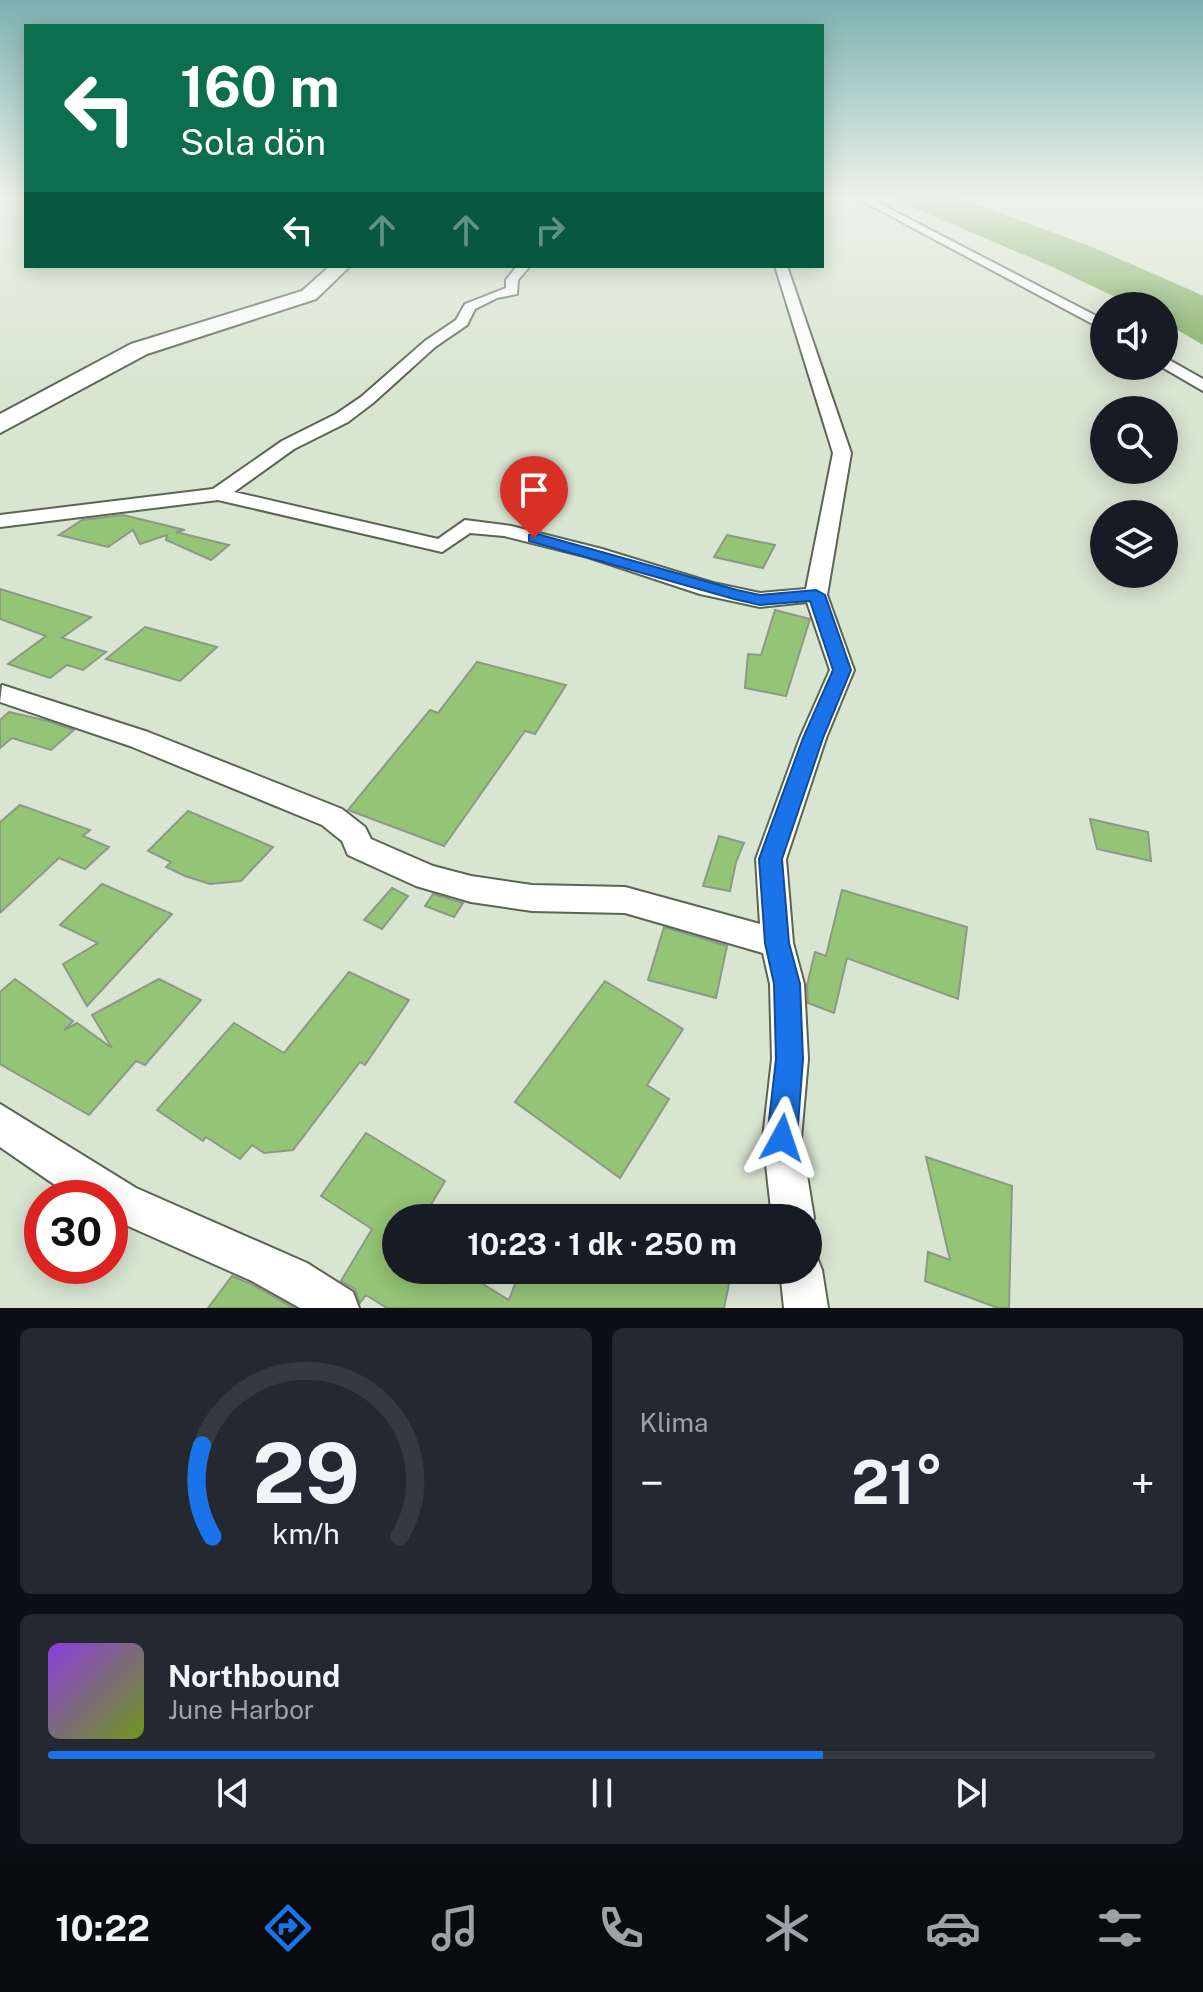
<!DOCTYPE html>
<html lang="tr">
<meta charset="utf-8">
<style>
:root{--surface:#171b24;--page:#242831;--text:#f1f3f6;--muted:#9ea1a6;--line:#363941;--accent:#1a73e8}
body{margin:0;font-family:"Public Sans",sans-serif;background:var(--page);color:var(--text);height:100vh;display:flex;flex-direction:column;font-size:30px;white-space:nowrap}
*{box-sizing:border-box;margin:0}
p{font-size:26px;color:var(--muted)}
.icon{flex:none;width:44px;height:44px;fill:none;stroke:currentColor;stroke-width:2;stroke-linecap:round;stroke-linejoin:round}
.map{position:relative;height:1308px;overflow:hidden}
.side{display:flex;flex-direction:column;gap:20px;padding:20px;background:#0d0f14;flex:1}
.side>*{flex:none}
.guide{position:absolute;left:24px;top:24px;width:800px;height:244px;border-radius:0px;box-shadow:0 4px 20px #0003;background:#0b6e4f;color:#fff;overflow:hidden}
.buttons{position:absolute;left:1090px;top:292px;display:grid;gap:16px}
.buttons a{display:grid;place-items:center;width:88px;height:88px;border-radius:50%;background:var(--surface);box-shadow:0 4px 20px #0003;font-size:40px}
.speed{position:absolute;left:24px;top:1180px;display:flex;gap:16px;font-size:40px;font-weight:700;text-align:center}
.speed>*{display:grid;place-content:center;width:104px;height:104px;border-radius:50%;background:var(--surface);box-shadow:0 4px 20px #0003;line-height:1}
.speed .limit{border:12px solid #d22;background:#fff;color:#111}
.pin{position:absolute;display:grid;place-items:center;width:68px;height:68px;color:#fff;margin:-82px -34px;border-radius:50% 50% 50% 0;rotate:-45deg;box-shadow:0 0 8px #0007}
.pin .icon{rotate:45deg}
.me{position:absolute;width:88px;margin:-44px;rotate:5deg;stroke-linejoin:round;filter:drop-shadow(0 0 6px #0008)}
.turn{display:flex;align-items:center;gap:28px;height:168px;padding:0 24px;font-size:36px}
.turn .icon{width:104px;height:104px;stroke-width:2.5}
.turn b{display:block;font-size:56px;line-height:68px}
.lanes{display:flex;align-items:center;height:76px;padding:0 24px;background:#0003;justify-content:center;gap:40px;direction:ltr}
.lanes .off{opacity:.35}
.big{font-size:60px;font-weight:700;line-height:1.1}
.side .card{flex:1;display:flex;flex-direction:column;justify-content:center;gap:12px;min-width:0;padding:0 28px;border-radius:12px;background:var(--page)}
.side .dial{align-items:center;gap:0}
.dial svg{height:208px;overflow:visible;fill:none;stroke:var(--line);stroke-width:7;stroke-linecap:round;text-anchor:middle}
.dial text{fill:var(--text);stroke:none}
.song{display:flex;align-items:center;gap:24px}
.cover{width:96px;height:96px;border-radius:12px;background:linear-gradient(135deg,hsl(270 70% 55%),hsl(80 70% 35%))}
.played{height:8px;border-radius:4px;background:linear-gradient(90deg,var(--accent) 70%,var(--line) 70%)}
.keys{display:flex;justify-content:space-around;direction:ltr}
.heat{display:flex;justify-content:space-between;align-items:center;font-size:44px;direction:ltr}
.side .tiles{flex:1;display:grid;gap:20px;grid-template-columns:1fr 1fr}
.card:last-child{grid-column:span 2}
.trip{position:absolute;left:382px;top:1204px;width:440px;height:80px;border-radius:40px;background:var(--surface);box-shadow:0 4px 20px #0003;font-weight:700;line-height:80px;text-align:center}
.tabs{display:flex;height:128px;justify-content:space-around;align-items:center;background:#090b0e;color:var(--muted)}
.tabs .icon{width:56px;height:56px}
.tabs .on{color:var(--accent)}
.tabs b{font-size:36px;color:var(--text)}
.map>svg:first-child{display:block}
</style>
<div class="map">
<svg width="1203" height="1308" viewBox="0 0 1203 1308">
<rect width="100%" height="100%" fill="#d8e5d1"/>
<polygon fill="#7caa5d" points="890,198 959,198 1092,247 1195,292 1203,296 1203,345 1164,322 1164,306 1134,306 1048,265"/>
<g fill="#94c476" stroke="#8d9986" stroke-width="2">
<polygon points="123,515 185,530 176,532 229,545 211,560 166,540 167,535 140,544 133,530 108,547 59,535 82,520"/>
<polygon points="727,535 775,545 763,568 714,557"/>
<polygon points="0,589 91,617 62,638 106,652 83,670 67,665 50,678 8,664 46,636 0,619"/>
<polygon points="775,610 810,619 786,696 745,688 748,654 761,655"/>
<polygon points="145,627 217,647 180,681 106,659"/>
<polygon points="477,662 566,685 535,734 525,731 444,846 348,810 430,710 438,713"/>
<polygon points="9,712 48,721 74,730 51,750 12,738 0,748 0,720"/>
<polygon points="20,805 90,830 83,836 109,847 85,869 59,858 0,913 0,822"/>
<polygon points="188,811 273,847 241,881 210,884 185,876 166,867 171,862 148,851"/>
<polygon points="1090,819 1148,832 1151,861 1097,849"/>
<polygon points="719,836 744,843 736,862 730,891 703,886"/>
<polygon points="102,884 172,914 87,1006 63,964 98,943 60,925"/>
<polygon points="392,888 408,896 382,929 364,920"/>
<polygon points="842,890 967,927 958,999 847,958 834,1013 808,1003 807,985 815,952 826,956"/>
<polygon points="433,894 463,903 454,917 425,906"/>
<polygon points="664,927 727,946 716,998 648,980"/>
<polygon points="349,972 409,1000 365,1065 360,1062 293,1150 264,1153 252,1145 240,1159 206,1137 203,1141 157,1110 234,1023 284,1053"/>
<polygon points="15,979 73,1021 64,1030 77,1023 112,1048 92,1015 159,979 201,1000 145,1065 136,1061 89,1115 0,1064 0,992"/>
<polygon points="605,981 683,1029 647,1085 669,1099 620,1178 515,1102"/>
<polygon points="366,1133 445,1181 423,1218 396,1218 396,1270 425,1270 447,1283 454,1270 460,1270 509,1300 520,1270 732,1270 724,1308 387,1308 366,1295 360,1303 355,1289 341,1281 372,1229 321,1196"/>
<polygon points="926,1157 1012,1186 1009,1308 998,1308 925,1281 928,1252 950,1260"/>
<polygon points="232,1276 251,1284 294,1308 208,1308"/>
</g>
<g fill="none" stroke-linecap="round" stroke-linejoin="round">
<g stroke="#5a6553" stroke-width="4">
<g id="street">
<polygon points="857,198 869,198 1104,320 1104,330"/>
<polygon points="517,266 530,266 518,280 517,294 497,298 475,309 467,325 435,347 373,403 348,422 294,449 234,492 438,539 465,520 511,526 602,549 713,583 760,593 806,589 833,453 775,266 787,266 851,453 827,595 854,670 826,738 786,859 793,943 804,984 808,1059 801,1138 814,1218 808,1232 808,1218 772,1218 763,1138 772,1059 770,984 763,953 625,913 532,911 471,902 416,886 348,855 342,841 322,825 130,746 0,702 2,685 148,732 342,809 365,827 371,839 433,866 471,876 532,885 625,887 760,924 756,859 800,738 830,670 807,602 760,607 700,594 588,557 504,536 470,533 442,552 218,500 0,527 0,515 213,489 282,441 336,414 361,397 425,341 456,320 465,304 506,288 506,280"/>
<polygon points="1164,357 1203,379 1203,391 1160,366 1164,366"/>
<polygon points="0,1104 136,1188 307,1263 353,1292 359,1308 300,1308 252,1281 110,1218 110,1198 74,1198 0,1147"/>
<polygon points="808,1252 816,1255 822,1270 828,1308 784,1308 780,1270 808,1270"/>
</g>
</g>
<g stroke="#5a6553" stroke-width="4">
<polygon id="secondary" points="330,266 350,266 316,299 147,354 0,433 0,414 131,344 302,291"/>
</g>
<use href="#street" fill="#fff" fill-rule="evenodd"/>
<use href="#secondary" fill="#fff" fill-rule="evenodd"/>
</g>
<linearGradient id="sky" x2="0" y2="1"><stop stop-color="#7db0b0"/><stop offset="0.52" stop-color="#edf3ea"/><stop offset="1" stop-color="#edf3ea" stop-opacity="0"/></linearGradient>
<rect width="1203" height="381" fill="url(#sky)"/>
<polygon fill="#1a73e8" stroke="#114b97" stroke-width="2" points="534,533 737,590 760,595 816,590 825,595 851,670 823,738 782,859 789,943 800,984 803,1059 797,1138 792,1148 782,1152 772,1148 767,1138 776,1059 774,984 765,943 759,859 803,738 833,670 810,601 760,605 734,599 529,541 529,535"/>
</svg>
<div class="buttons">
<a><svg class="icon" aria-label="sound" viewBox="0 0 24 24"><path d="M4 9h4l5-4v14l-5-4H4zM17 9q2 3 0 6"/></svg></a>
<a><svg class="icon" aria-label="search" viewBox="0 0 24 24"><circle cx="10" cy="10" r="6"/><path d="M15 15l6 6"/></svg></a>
<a><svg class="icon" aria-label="layers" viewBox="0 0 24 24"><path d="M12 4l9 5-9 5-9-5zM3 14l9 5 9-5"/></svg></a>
</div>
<div class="speed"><div class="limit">30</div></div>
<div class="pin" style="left:534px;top:538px;background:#d93025"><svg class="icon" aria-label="arrive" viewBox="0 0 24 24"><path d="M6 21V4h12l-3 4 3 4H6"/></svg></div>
<svg class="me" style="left:782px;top:1138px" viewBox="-20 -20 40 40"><path d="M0-17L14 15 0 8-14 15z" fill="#1a73e8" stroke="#fff" stroke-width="4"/></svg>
<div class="trip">10:23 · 1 dk · 250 m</div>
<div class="guide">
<div class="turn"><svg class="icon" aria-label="left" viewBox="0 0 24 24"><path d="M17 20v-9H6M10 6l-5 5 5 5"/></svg><div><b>160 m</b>Sola dön</div></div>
<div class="lanes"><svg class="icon" aria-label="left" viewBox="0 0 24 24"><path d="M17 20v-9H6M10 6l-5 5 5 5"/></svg><svg class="icon off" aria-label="ahead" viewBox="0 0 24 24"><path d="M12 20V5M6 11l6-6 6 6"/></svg><svg class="icon off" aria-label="ahead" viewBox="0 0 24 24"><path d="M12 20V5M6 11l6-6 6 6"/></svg><svg class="icon off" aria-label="right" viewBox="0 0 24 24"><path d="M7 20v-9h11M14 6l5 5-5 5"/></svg></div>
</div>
</div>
<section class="side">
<div class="tiles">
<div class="card dial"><svg viewBox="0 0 100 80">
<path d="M14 69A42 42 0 1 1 86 69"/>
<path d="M14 69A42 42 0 0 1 10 34" stroke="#1a73e8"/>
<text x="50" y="56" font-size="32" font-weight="700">29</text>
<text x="50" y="72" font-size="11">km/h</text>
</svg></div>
<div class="card"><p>Klima</p>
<div class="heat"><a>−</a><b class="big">21°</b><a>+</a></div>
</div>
<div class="card">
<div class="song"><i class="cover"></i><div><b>Northbound</b><p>June Harbor</p></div></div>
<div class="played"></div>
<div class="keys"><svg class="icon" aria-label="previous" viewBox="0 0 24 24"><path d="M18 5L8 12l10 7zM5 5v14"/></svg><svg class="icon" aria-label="pause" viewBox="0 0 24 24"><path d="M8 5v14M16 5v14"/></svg><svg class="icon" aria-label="next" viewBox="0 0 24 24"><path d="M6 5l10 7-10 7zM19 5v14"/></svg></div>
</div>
</div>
</section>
<nav class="tabs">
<b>10:22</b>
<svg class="icon on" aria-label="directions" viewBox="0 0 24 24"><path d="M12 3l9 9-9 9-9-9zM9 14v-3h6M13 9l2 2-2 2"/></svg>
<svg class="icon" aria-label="music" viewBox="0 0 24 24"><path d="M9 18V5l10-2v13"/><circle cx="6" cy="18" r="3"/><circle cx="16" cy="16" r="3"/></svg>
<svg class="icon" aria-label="phone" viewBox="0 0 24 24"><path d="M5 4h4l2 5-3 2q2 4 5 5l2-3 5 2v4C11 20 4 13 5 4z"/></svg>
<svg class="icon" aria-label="climate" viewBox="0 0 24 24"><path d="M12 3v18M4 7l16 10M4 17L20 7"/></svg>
<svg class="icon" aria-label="car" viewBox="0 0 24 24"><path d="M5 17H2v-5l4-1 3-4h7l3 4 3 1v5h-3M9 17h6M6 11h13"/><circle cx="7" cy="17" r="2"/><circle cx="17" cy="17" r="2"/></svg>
<svg class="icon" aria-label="filters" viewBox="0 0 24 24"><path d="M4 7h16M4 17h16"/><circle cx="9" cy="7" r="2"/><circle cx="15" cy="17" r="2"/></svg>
</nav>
